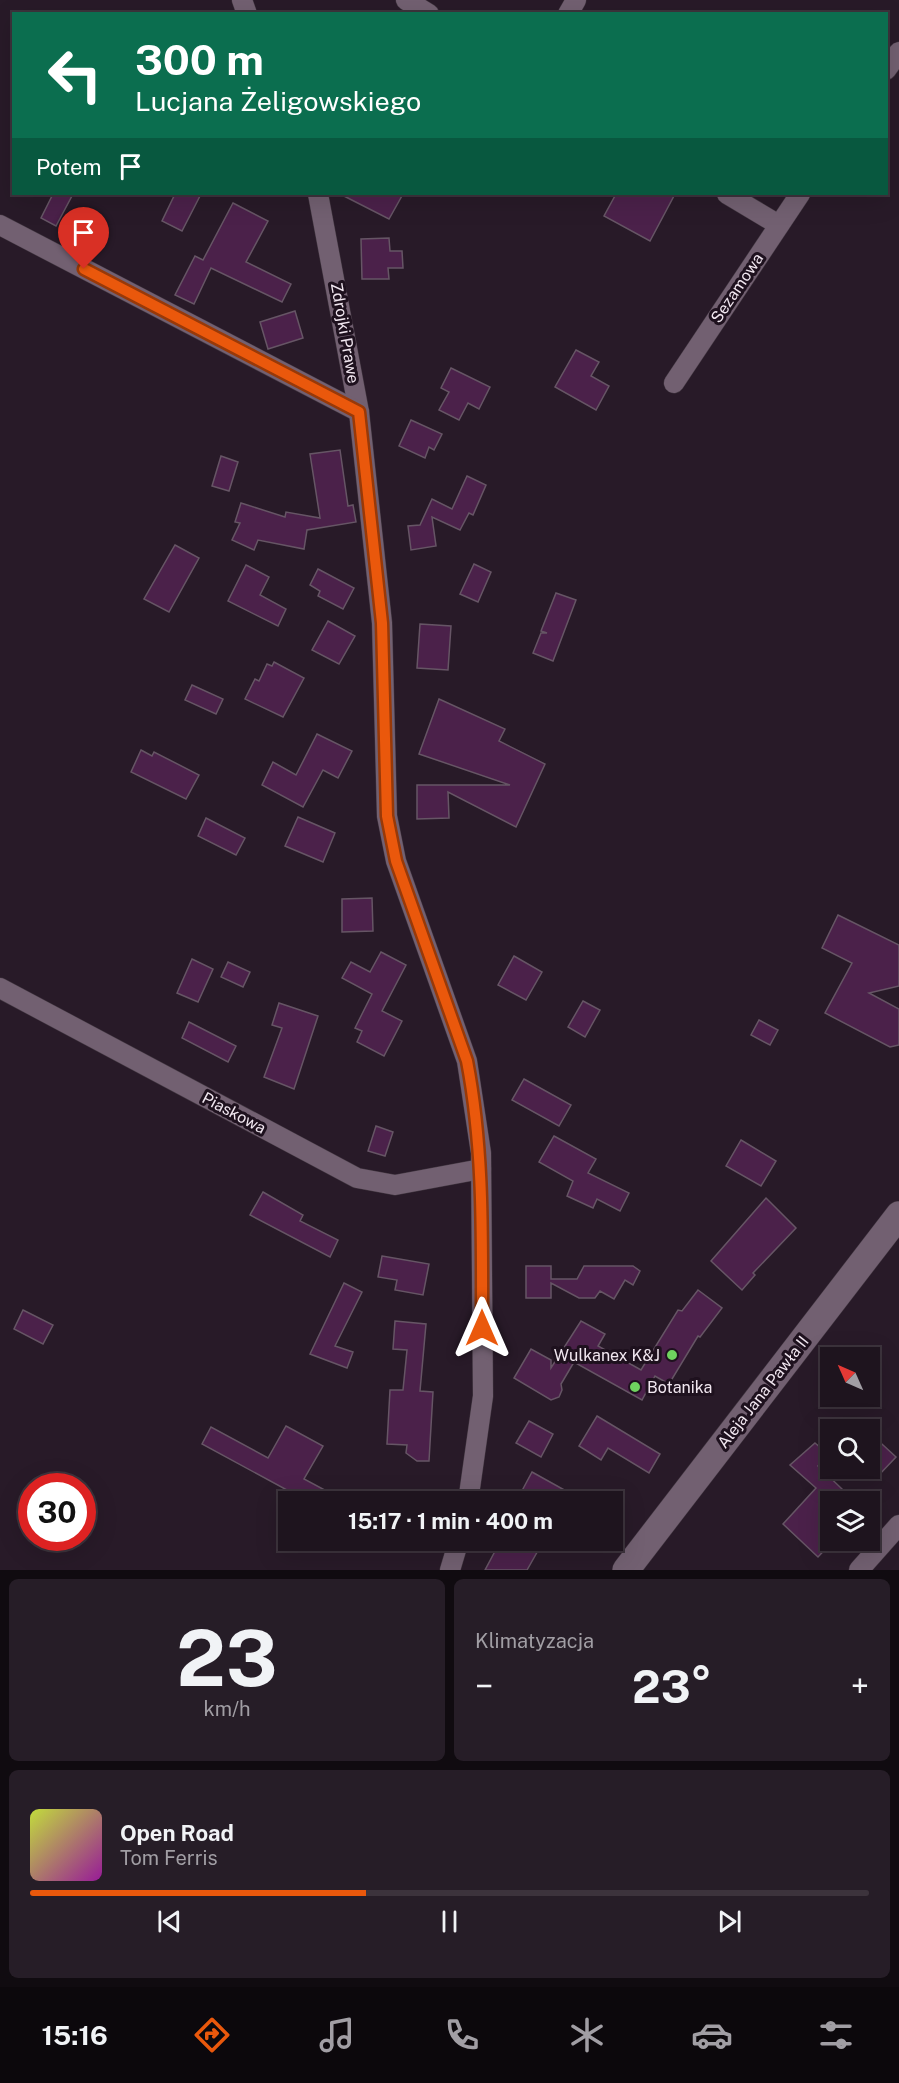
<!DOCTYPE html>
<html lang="pl">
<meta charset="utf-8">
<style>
:root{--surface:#1e141e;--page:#261d27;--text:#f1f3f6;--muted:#a19ea4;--line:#3c333c;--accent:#ea580c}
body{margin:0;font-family:"Public Sans",sans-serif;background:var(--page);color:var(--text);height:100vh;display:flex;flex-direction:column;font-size:22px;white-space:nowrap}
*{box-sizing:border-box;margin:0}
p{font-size:20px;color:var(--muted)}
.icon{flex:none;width:33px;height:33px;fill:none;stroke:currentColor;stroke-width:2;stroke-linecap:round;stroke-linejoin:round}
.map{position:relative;height:1570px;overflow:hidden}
.panel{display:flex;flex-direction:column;gap:9px;padding:9px;background:#100b10;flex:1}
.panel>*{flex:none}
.hud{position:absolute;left:12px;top:12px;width:876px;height:183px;border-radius:0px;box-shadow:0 6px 24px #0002,0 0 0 2px var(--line);background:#0b6e4f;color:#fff;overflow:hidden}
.needle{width:39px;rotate:315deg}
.tools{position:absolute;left:820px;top:1347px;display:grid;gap:12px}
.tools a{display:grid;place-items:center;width:60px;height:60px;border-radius:0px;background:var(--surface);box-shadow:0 6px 24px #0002,0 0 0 2px var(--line);font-size:30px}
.speed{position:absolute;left:18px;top:1473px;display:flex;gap:12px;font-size:30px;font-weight:700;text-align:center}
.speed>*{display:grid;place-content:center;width:78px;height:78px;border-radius:50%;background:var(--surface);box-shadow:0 6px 24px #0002,0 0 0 2px var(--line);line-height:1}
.speed .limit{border:9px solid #d22;background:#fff;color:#111}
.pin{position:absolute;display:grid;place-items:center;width:51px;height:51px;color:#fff;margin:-62px -26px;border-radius:50% 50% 50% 0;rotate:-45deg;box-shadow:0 0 6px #0007}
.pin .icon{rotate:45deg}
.me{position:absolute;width:66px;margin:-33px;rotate:0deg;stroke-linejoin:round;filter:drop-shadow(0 0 4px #0008)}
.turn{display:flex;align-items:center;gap:21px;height:126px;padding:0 24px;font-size:27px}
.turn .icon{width:78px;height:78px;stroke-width:2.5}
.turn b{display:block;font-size:42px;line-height:51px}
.then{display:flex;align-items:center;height:57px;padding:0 24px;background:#0003;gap:12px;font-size:22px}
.big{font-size:45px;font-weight:700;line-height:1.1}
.panel .widget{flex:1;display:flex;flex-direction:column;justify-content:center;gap:9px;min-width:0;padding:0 21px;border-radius:9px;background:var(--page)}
.panel .dial{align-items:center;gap:0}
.dial b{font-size:78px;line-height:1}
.song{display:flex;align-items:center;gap:18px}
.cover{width:72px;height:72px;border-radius:9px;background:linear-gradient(135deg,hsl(70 70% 55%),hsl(300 70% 35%))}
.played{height:6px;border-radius:3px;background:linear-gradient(90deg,var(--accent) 40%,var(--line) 40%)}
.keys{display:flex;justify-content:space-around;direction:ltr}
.heat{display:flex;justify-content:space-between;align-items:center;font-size:33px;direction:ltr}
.panel .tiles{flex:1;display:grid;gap:9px;grid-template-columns:1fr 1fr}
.widget:last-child{grid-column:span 2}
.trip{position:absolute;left:278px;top:1491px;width:345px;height:60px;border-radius:0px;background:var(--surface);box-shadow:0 6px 24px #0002,0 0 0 2px var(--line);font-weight:700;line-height:60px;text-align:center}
.menu{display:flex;height:96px;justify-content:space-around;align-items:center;background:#0c080c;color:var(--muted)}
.menu .icon{width:42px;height:42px}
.menu .on{color:var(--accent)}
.menu b{font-size:27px;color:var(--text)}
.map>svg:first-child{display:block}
</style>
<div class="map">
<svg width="899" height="1570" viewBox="0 0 899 1570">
<rect width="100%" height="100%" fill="#281a28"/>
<g fill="#4b214a" stroke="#665565" stroke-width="1.5">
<polygon points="53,194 73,194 56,226 41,218"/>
<polygon points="175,194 201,194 182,231 162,221"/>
<polygon points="340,194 403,194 389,219"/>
<polygon points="616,194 675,194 650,241 604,216"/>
<polygon points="233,203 268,221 246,262 291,284 282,302 211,268 194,304 175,295 195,256 203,260"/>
<polygon points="389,238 390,251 402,251 403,268 388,268 389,279 362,279 361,239"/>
<polygon points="295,311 303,338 268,349 260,322"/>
<polygon points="576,350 599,362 591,376 609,386 596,410 555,387"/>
<polygon points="451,368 490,387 479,409 468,403 459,420 439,410 449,392 441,388"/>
<polygon points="411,420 442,434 434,450 429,447 425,458 399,446"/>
<polygon points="340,450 348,506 353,505 356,522 307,530 304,549 258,540 254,550 232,540 240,523 235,522 241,503 285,517 286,512 320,518 310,454"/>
<polygon points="221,456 238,462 229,491 212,486"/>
<polygon points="467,476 486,485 473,515 469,513 460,530 432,517 436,546 411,550 408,526 420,525 432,499 452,509"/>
<polygon points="175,545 199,558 169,612 144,599"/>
<polygon points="474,564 491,572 478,602 460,594"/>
<polygon points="246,565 269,577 260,595 286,609 278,626 228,601"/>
<polygon points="318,569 354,588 343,609 318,596 320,591 310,585"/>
<polygon points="556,593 576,600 553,661 533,653 541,633 547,633 541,631"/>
<polygon points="328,621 355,636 339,664 312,650"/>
<polygon points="420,624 451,626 448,670 417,668"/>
<polygon points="274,662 304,678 283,717 245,699 255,679 259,681 267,664 272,666"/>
<polygon points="192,685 223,699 216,714 185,700"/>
<polygon points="439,699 505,729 499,741 545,764 516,827 448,792 449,818 417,819 417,785 510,785 419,754"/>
<polygon points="317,734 352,751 338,778 323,770 303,807 262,785 273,762 296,775"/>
<polygon points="141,750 152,756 154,752 199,775 186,799 131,772"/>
<polygon points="298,817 335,833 323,862 285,846"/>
<polygon points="206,818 245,838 236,855 198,836"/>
<polygon points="372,898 373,931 342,932 342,899"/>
<polygon points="838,915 899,945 899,986 869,993 899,1009 899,1045 890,1047 825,1013 852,963 822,948"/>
<polygon points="381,952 406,965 382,1011 402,1021 384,1056 357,1042 362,1031 355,1028 372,994 342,978 351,962 370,972"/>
<polygon points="514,956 542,972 526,1000 498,985"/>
<polygon points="192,959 213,969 198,1002 177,993"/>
<polygon points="228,962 250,972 243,987 221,977"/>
<polygon points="583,1001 600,1010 585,1037 568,1027"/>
<polygon points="279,1003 318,1016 294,1089 264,1077 282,1028 272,1025"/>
<polygon points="759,1020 778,1030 770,1045 751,1035"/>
<polygon points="189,1022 236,1046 228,1062 182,1038"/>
<polygon points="524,1079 571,1105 559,1126 512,1100"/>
<polygon points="376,1126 393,1132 385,1156 368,1151"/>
<polygon points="554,1136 596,1159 588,1173 629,1193 620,1211 597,1199 593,1208 567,1196 573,1181 539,1162"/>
<polygon points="741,1140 776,1161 761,1186 726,1166"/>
<polygon points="263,1192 303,1215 300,1221 338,1240 330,1257 250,1215"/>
<polygon points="766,1198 796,1228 753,1273 755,1275 742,1290 711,1261"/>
<polygon points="382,1256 429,1264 423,1295 395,1290 397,1280 378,1277"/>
<polygon points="526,1266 551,1266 551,1279 577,1279 584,1266 633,1266 640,1271 633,1285 625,1280 614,1299 600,1291 595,1298 579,1298 551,1283 551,1298 526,1298"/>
<polygon points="344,1283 362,1292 335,1346 353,1352 347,1368 310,1354"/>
<polygon points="698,1290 722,1308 700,1337 698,1336 669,1384 655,1376 642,1400 574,1362 561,1384 562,1390 559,1397 551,1400 514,1378 531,1349 551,1360 551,1368 581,1321 605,1334 598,1346 641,1370 678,1310 682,1311"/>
<polygon points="23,1310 53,1325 43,1344 14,1329"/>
<polygon points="395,1321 426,1324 420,1391 433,1392 429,1461 417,1461 406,1453 407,1445 387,1444 390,1390 403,1390 407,1350 393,1349"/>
<polygon points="597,1416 660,1454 649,1473 608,1448 601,1460 579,1446"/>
<polygon points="529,1421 553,1434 541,1457 516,1443"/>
<polygon points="286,1426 323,1446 304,1479 347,1502 309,1502 202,1444 211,1427 268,1458"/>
<polygon points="870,1433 896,1457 879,1475 870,1466"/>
<polygon points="815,1443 828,1454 818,1466 842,1489 819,1513 825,1518 820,1524 831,1534 831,1540 834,1540 818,1557 783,1524 816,1488 790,1465"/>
<polygon points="532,1472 586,1502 516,1502"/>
<polygon points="501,1540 544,1540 527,1570 485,1570"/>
</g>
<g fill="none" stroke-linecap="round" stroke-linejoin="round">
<g stroke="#423741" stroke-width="21">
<g id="street">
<polyline points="242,0 247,14"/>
<polyline points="406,0 429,14"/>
<polyline points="568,14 576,0"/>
<polyline points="886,70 899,52"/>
<polyline points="318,194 359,412 382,623 387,816 396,861 467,1061 481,1153 483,1396 468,1502"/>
<polyline points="727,194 779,225"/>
<polyline points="0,225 359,412"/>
<polyline points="674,383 800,194"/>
<polyline points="0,988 357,1178 395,1185 481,1169"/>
<polyline points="450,1570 459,1540"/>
<polyline points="859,1570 899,1525"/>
</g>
</g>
<g stroke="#423741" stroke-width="28">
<polyline id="secondary" points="626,1570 899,1215"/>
</g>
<use href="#street" stroke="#726071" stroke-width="20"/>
<use href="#secondary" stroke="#726071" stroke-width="27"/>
</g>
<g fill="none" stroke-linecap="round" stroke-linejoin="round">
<g stroke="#983908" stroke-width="15">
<path id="route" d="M84 269 359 412 382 623 387 816 396 861 467 1061C484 1149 482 1238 482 1328"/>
</g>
<use href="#route" stroke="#ea580c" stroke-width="10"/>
</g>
<g fill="#6fd35f" stroke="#1e111e" stroke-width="2">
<circle cx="672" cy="1355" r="6"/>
<circle cx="635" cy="1387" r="6"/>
</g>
<g text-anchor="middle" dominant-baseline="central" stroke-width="6" stroke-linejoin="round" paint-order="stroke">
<g font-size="16" fill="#f1e7f0" stroke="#1e111e">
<text transform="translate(737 288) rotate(-56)">Sezamowa</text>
<text transform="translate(345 333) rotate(80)">Zdrojki Prawe</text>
<text transform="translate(234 1113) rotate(28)">Piaskowa</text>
<text transform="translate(763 1392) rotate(-52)">Aleja Jana Pawła II</text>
</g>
<g font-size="16" fill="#f1e7f0" stroke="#1e111e" text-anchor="end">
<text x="660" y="1355">Wulkanex K&amp;J</text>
<text x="647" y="1387" text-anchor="start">Botanika</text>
</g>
</g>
</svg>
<div class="tools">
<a><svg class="needle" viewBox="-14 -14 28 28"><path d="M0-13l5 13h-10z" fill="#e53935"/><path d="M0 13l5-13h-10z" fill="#a19ea4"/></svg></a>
<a><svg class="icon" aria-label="search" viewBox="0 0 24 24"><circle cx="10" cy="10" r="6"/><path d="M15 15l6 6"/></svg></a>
<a><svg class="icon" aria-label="layers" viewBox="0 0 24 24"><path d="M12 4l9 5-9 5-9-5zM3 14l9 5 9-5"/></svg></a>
</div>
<div class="speed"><div class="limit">30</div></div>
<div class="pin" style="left:84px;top:269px;background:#d93025"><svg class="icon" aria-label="arrive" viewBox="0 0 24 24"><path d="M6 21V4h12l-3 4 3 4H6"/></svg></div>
<svg class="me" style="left:482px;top:1328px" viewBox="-20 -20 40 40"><path d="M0-17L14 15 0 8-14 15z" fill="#ea580c" stroke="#fff" stroke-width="4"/></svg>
<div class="trip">15:17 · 1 min · 400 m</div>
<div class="hud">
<div class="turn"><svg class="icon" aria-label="left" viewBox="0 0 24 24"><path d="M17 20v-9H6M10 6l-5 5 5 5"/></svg><div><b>300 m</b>Lucjana Żeligowskiego</div></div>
<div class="then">Potem<svg class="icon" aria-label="arrive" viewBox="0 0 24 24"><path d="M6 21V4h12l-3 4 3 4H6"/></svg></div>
</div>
</div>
<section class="panel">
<div class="tiles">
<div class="widget dial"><b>23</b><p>km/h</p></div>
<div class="widget"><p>Klimatyzacja</p>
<div class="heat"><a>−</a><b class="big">23°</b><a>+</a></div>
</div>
<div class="widget">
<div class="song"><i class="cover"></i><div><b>Open Road</b><p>Tom Ferris</p></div></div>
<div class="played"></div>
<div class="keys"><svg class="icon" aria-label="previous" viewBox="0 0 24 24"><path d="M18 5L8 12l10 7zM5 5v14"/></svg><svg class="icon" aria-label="pause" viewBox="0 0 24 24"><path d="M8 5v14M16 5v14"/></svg><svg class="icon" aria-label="next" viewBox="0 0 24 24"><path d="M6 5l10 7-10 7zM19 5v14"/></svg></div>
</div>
</div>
</section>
<nav class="menu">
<b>15:16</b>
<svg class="icon on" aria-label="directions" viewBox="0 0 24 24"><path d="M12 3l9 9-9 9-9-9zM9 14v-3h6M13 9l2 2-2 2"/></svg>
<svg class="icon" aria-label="music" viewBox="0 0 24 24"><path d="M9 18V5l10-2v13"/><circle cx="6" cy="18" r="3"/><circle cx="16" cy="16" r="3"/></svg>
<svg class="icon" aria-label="phone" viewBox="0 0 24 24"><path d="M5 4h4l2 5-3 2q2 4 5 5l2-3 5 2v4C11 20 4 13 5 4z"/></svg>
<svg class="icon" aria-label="climate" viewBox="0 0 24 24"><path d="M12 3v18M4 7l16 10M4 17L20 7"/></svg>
<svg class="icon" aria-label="car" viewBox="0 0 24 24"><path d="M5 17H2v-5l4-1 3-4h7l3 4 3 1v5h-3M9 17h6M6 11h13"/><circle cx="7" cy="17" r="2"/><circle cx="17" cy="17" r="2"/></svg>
<svg class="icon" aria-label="filters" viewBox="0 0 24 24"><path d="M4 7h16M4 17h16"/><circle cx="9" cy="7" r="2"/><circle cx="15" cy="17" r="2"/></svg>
</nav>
